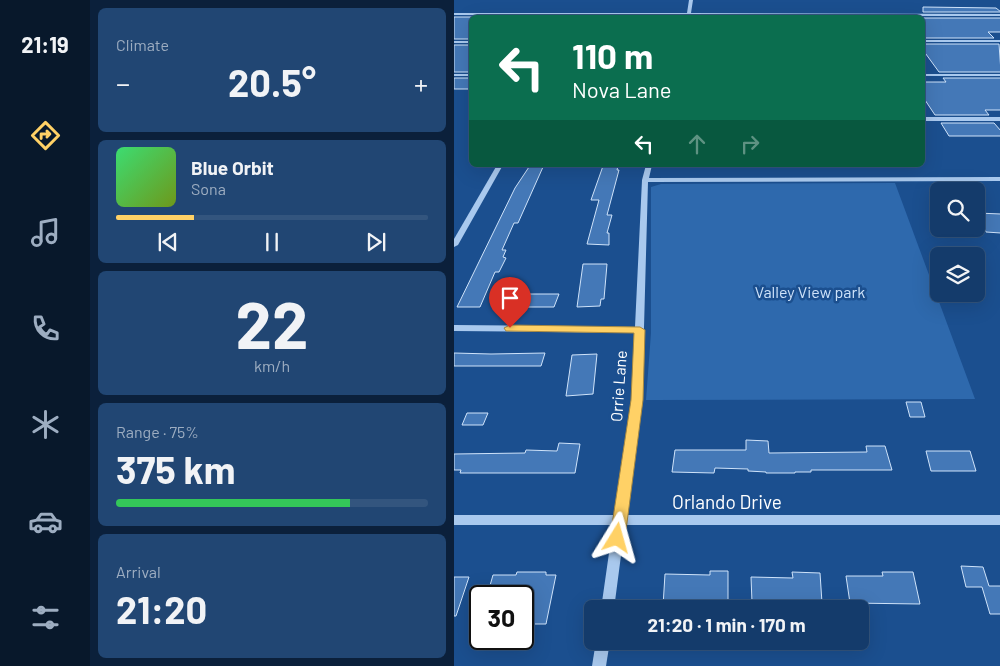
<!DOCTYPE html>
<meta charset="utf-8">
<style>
:root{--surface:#143b6b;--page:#214673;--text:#f1f3f6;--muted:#9dadc1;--line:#33557e;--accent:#ffd166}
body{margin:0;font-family:Barlow,sans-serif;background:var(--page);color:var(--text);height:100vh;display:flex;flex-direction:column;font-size:19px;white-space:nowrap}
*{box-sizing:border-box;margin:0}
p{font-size:16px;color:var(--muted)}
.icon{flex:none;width:28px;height:28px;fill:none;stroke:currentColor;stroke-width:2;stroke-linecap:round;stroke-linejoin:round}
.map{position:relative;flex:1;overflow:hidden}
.drawer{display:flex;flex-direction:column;gap:8px;padding:8px;background:#0b203b;width:364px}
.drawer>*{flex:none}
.guide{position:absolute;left:15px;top:15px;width:456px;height:152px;border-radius:8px;box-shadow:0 5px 20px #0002,0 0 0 1px var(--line);background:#0b6e4f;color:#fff;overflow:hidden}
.fabs{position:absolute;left:476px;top:182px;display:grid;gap:10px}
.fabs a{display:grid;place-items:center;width:55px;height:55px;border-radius:8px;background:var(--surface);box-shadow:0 5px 20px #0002,0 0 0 1px var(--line);font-size:25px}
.speed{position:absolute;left:15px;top:585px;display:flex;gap:10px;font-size:25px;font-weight:700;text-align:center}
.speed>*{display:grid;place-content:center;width:65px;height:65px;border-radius:50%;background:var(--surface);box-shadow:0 5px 20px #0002,0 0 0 1px var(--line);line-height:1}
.speed .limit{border:2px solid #111;border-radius:8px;background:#fff;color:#111}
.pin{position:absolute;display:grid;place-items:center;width:42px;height:42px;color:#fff;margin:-51px -21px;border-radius:50% 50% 50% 0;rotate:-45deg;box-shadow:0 0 5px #0007}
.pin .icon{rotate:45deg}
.me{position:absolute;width:55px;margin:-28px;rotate:8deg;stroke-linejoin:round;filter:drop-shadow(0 0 4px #0008)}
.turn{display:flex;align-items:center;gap:18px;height:105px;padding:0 20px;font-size:22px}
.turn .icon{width:65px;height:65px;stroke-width:2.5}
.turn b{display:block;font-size:35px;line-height:42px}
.lanes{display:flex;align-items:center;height:48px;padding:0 20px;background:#0003;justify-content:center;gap:25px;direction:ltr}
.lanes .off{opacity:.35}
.big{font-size:38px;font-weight:700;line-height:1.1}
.drawer .widget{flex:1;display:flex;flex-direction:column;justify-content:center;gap:8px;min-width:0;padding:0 18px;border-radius:8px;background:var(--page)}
.drawer .dial{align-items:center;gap:0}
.dial b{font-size:65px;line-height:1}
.song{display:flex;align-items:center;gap:15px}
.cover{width:60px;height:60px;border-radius:8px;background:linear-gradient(135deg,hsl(140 70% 55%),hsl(80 70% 35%))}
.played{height:5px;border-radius:2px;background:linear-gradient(90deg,var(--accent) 25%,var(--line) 25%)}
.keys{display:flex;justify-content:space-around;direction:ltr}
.heat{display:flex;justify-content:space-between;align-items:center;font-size:28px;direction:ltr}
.charge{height:8px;border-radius:4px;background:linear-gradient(90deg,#34c759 75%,var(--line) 0)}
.trip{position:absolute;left:130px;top:600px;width:285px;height:50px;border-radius:8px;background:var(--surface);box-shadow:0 5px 20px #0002,0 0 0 1px var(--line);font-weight:700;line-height:50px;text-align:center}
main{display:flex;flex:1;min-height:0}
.tabs{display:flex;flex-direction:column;width:90px;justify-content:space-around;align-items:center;background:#08182b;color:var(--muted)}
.tabs .icon{width:35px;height:35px}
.tabs .current{color:var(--accent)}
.tabs b{font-size:22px;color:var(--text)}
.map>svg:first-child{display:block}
</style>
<main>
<nav class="tabs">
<b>21:19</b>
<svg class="icon current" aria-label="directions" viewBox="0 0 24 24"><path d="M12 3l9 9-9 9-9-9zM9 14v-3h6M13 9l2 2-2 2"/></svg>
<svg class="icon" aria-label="music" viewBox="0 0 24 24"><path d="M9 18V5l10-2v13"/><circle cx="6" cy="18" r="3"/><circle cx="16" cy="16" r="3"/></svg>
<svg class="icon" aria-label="phone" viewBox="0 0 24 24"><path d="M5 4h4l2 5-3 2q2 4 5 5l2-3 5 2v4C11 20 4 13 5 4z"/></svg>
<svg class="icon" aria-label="climate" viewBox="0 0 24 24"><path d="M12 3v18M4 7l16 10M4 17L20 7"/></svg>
<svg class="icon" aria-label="car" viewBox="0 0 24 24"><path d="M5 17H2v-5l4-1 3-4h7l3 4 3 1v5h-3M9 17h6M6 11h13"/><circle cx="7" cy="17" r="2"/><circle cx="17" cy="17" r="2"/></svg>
<svg class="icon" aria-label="filters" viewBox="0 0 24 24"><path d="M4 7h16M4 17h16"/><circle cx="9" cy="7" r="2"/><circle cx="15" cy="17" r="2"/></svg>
</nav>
<section class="drawer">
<div class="widget"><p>Climate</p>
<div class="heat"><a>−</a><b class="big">20.5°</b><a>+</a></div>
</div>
<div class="widget">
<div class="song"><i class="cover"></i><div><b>Blue Orbit</b><p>Sona</p></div></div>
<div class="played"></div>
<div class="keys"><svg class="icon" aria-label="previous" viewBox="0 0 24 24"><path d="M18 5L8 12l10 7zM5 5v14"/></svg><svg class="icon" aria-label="pause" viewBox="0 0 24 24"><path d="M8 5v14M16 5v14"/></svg><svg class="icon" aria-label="next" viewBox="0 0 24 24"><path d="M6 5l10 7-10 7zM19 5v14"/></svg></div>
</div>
<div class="widget dial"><b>22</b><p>km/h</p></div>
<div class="widget"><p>Range · 75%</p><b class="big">375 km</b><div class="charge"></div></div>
<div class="widget"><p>Arrival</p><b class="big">21:20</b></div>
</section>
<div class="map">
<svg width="547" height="666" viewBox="0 0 547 666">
<rect width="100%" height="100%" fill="#1b4f8f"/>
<polygon fill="#2e69ad" points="441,183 521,399 192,400 197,333 197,187 207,184"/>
<g fill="#4478b7" stroke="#cfe3fa">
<polygon points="469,7 542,8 547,12 469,12"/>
<rect x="0" y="17" width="18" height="22"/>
<polygon points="469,18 547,18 547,32 534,32 540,38 469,38"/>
<polygon points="469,44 545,44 547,72 485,72 469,50"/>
<rect x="0" y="45" width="18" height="27"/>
<rect x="0" y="78" width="18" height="11"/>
<polygon points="489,78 547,78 547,110 531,110 535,115 481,115 469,97 469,82 492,82"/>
<polygon points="487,123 540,123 547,131 547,136 495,136"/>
<polygon points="149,166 164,166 163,170 165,170 153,215 158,215 153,233 155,233 155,245 133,244 145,200 137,200"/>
<polygon points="75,167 89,167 64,223 60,223 48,250 52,250 49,257 52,258 45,272 41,272 26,307 3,307 61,188"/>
<polygon points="523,213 547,214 547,233 532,232"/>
<polygon points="129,264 153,264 150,299 147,299 146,306 123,307"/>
<polygon points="57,294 105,294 100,307 51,307"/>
<polygon points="0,353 37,354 91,353 87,366 0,366"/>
<polygon points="143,354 139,394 112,396 118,355"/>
<polygon points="452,402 467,402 471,417 456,417"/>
<polygon points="13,413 34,413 29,425 8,425"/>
<polygon points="292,440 314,441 315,453 413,452 412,446 431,446 438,470 357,470 357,472 341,472 341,473 312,473 312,472 294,471 294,469 261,468 260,473 218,472 221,450 292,450"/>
<polygon points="105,443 126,444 121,473 6,473 7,470 0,470 0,454 71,453 72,450 103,451"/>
<polygon points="472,451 516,451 522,471 477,471"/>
<polygon points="507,566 529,567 535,586 547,586 547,614 536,614 528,587 512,587"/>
<polygon points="256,571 274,571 274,605 209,606 211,574 256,575"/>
<polygon points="63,572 92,572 92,575 102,575 92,624 69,624 69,596 33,596 39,575 62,575"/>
<polygon points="338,572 366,573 368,603 298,602 297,577 339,578"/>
<polygon points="428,572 459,572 466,604 396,603 392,576 429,576"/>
<polygon points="0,577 15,577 2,616 0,616"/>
</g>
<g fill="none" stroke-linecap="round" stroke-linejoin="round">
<g fill="#a9c9ee" fill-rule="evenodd">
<polygon points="235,0 239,0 237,13 547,14 547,16 236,16 236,18 232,18 233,16 0,15 0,13 233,13"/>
<rect x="469" y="40" width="78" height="2"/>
<rect x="0" y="41" width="18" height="2"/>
<rect x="0" y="74" width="18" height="2"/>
<rect x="469" y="74" width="78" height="2"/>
<rect x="469" y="117" width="78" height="4"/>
<polygon points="43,165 49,165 4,245 0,247 0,239"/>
<polygon points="192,165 198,165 195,178 547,177 547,181 194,182 188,400 172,515 547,515 547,525 171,525 160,609 147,609 159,525 0,525 0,515 161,515 178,400 181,333 0,331 0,325 181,327 188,180"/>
<polygon points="142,641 156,641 152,666 138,666"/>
</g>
</g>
<polygon fill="#ffd166" stroke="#a68842" points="56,325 186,327 191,330 189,400 171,538 169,542 163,544 158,542 156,538 177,400 180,333 52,331 50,328"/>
<g text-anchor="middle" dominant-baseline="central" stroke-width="5" stroke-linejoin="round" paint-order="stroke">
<g font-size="16" fill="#cfe3fa" stroke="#1b4f8f">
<text x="356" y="291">Valley View park</text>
</g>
<g font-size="16" fill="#fff" stroke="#1b4f8f">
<text transform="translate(164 386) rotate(-86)">Orrie Lane</text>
</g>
<g font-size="19" fill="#fff" stroke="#1b4f8f">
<text x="273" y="501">Orlando Drive</text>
</g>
</g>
</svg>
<div class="fabs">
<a><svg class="icon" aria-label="search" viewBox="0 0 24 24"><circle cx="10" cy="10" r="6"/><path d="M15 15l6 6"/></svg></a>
<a><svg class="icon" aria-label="layers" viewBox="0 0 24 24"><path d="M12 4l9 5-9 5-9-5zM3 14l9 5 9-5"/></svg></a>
</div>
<div class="speed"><div class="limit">30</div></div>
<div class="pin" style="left:56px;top:328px;background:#d93025"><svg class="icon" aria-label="arrive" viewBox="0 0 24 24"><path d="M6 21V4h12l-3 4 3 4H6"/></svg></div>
<svg class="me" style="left:163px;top:538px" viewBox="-20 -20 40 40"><path d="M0-17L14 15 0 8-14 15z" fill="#ffd166" stroke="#fff" stroke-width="4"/></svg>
<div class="trip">21:20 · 1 min · 170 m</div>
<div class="guide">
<div class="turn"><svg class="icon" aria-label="left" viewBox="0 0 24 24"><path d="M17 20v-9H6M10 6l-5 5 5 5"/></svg><div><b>110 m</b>Nova Lane</div></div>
<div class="lanes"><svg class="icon" aria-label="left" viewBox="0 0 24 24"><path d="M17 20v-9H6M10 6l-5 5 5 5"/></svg><svg class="icon off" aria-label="ahead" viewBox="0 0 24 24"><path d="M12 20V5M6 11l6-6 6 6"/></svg><svg class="icon off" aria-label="right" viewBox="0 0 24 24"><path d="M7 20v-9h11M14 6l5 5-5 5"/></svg></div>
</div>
</div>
</main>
